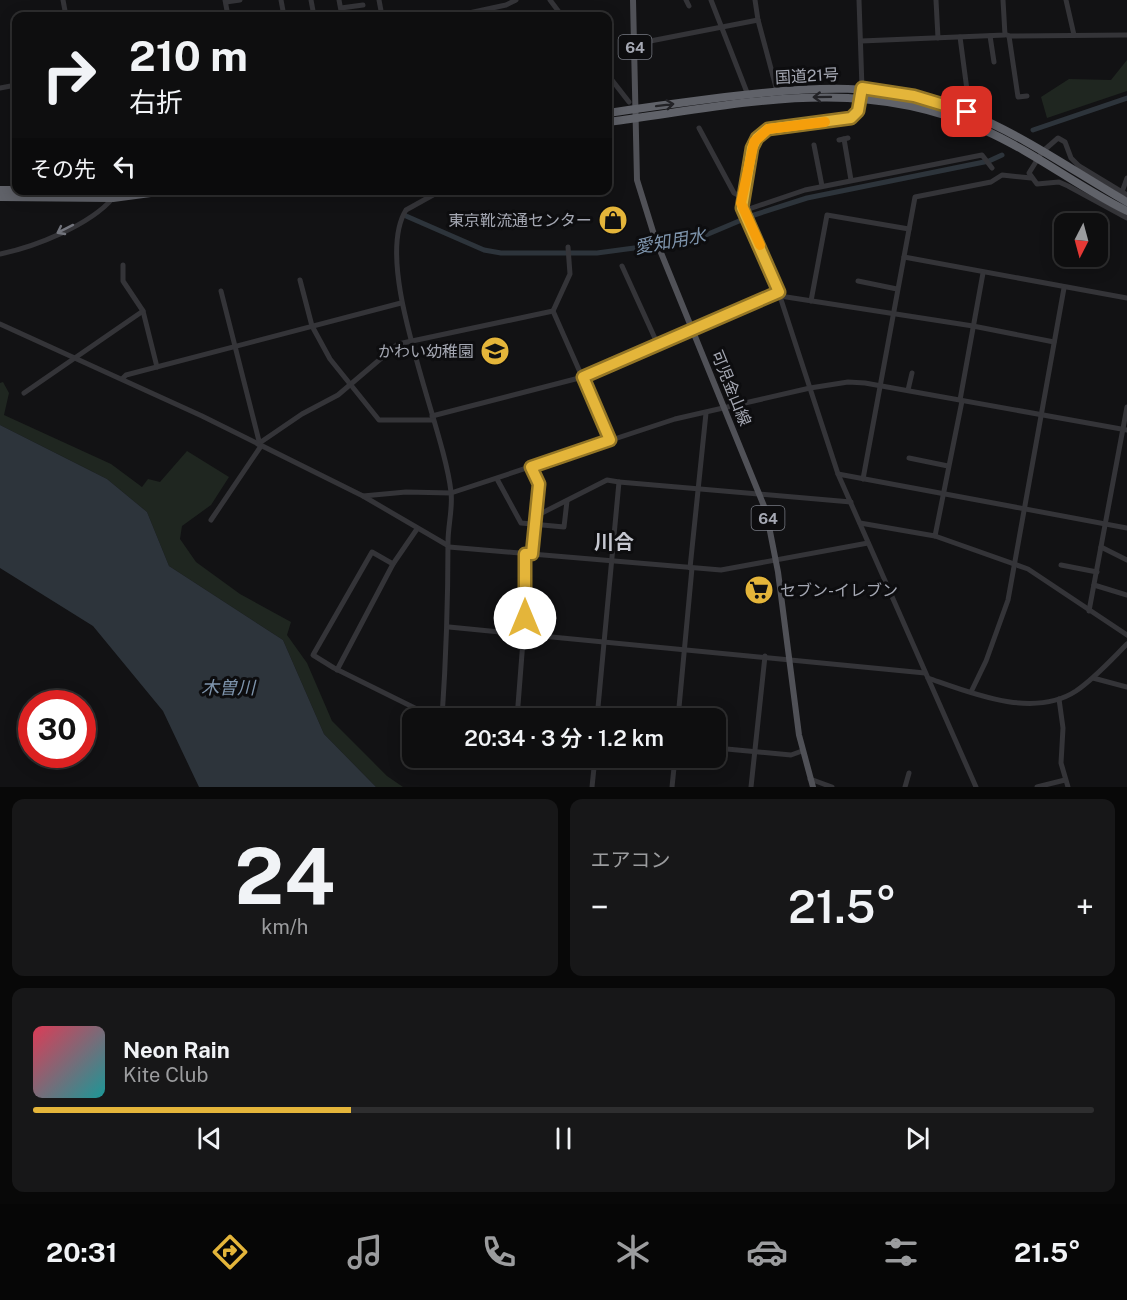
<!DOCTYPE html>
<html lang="ja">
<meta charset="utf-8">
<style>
:root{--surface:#0e0e0f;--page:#171718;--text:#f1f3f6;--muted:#9b9c9e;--line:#2e2e2f;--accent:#e4b53a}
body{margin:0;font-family:"Public Sans","Noto Sans JP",sans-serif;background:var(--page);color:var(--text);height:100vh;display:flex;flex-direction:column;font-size:22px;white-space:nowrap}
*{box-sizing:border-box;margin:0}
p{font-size:20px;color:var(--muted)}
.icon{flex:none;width:33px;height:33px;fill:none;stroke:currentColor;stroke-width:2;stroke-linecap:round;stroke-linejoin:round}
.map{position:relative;height:787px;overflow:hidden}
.sheet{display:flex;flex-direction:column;gap:12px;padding:12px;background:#080808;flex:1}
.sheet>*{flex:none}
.guide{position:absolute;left:12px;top:12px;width:600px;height:183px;border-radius:12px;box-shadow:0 3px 15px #0003,0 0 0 2px var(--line);background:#0e0e0f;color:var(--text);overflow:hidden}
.needle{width:39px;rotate:186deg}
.buttons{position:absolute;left:1054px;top:213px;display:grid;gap:12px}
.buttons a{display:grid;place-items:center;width:54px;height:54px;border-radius:12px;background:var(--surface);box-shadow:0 3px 15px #0003,0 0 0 2px var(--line);font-size:30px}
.speed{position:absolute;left:18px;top:690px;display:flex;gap:12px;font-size:30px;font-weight:700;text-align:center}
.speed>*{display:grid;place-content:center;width:78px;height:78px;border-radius:50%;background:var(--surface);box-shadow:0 3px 15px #0003,0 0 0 2px var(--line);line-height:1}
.speed .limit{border:9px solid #d22;background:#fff;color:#111}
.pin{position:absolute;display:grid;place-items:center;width:51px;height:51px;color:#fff;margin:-26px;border-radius:12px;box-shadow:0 3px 9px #0006}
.me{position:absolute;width:66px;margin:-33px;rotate:0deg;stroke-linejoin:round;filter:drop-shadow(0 0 4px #0008)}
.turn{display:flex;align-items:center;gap:21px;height:126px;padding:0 18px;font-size:27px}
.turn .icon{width:78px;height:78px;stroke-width:2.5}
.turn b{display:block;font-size:42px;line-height:51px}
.then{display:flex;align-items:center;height:57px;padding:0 18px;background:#0003;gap:12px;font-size:22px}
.big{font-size:45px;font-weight:600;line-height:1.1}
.sheet .widget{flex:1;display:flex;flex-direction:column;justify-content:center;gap:9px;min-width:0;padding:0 21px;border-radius:12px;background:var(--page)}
.sheet .dial{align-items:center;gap:0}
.dial b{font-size:78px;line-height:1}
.song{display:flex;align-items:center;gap:18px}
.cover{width:72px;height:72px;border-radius:9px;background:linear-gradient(135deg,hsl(350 70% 55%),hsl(180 70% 35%))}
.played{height:6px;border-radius:3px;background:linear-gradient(90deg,var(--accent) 30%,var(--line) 30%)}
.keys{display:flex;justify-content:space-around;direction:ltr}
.heat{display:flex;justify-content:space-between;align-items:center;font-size:33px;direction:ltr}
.sheet .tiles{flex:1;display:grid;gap:12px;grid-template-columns:1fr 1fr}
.widget:last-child{grid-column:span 2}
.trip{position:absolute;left:402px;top:708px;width:324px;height:60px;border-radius:12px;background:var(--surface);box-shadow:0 3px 15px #0003,0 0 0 2px var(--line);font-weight:600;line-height:60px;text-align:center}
.tab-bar{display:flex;height:96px;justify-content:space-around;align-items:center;background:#060606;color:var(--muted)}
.tab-bar .icon{width:42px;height:42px}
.tab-bar .current{color:var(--accent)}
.tab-bar b{font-size:27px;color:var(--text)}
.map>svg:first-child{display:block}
</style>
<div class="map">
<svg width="1127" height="787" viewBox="0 0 1127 787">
<rect width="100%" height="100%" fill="#121214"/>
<g fill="#1f2620">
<polygon points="1127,60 1127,91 1047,118 1041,97 1069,79 1111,80"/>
<polygon points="3,382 9,393 4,415 111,464 142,487 148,479 160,482 187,451 229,477 211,505 182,526 180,539 196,562 240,594 291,622 287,635 307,663 332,721 387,776 403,787 376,787 324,734 283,640 169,566 147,512 107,479 0,425 0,383"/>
</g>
<polygon fill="#2d343b" points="0,425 107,479 147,512 169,566 283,640 324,734 376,787 199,787 163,711 93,626 0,568"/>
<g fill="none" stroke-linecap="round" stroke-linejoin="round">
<g stroke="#2d343b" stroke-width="5">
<polyline points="1033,130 1127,98"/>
<polyline points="406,216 484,250 501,253 597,253 694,240 751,216 807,198 989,161 1002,155"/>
</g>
<g stroke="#343438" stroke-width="5">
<polyline points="63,0 66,16"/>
<polyline points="225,0 228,16"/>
<polyline points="281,0 284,16"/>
<polyline points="311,0 314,16"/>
<polyline points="339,0 342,16"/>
<polyline points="379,0 382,16"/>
<polyline points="550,0 562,16"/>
<polyline points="686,0 689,6"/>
<polyline points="711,0 748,95"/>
<polyline points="755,0 758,20 777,91"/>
<polyline points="859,0 862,88 858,111 851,118 840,121 774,127 763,132 752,148 742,208 773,275 838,474 976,787"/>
<polyline points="936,0 938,38"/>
<polyline points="1066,0 1074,35"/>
<polyline points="226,2 240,0"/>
<polyline points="341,8 363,5"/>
<polyline points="455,16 506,5 516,0"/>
<polyline points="1007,35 1009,36 1018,97 1027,96"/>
<polyline points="990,36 994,62"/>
<polyline points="1009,36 1127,35"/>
<polyline points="960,37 967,90"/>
<polyline points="861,41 1005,35 1003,0"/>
<polyline points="635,44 758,20"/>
<polyline points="608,75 629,102"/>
<polyline points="0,88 16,85"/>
<polyline points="699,128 734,193 742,197"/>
<polyline points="844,139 851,180"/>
<polyline points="839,140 848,138"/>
<polyline points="814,145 822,186"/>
<path d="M442 190 406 210C371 266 444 425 451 492 453 508 448 525 448 542 448 600 446 659 442 718"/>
<polyline points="1122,192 1127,178"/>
<polyline points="1127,195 1079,166 1071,158 1065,142 1058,138 1042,152 1029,173 1037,184 1059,182 1068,186 1127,218"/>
<polyline points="743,211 805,190 982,155 992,168"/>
<path d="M0 254C35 247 90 225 113 198"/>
<polyline points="904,257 1127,298"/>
<polyline points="123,265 123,281 143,311 157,367"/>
<polyline points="622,266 658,345"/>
<polyline points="300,280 312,326 330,359 379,420 433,420"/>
<polyline points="858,281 897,289"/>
<polyline points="221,291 259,441"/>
<polyline points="780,296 973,326 1054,342"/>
<polyline points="811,301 827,215 909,229"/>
<polyline points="553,311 610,440"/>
<polyline points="553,311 570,274 568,247"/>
<polyline points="0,324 202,416 363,496 447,545"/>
<polyline points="122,379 126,375 401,303"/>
<polyline points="908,390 912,373"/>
<polyline points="24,393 143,311"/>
<polyline points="960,400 983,273"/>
<polyline points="432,416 583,377 779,292"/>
<polyline points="258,444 302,414 338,395 398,344 553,311"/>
<polyline points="909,458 948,466"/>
<polyline points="531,467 539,484 532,554"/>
<polyline points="838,474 1127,528"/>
<polyline points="497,479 521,523 564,527 567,501"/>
<polyline points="863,479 915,197 991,182 1002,175 1031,178"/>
<polyline points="363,496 406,492 451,493 675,419 810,388 848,382 865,383 1127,430"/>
<polyline points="536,516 607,480 619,482"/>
<polyline points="211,520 261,446"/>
<polyline points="860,523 935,536 1028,569 1127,635"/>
<polyline points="417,529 393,564 372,552 313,655 334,668 435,718"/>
<polyline points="935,536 962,401"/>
<polyline points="449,547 721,570 868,543"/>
<polyline points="1101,547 1127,560"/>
<polyline points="1061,565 1097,572"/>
<polyline points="690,568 706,413"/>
<polyline points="1094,585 1127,595"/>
<polyline points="1089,611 1127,407"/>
<polyline points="449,627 925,673"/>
<polyline points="337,670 393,564"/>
<path d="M928 678C971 693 1033 719 1076 691 1095 678 1111 660 1127 644"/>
<polyline points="1093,678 1127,687"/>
<polyline points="971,692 986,661 1008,600 1064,288"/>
<polyline points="1059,699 1063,728 1061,763 1068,787"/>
<polyline points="517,718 526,602 525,554"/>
<polyline points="597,718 619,482 851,502"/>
<polyline points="678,718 692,568"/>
<polyline points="716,748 791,755 802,751"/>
<polyline points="810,779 832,787"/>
<polyline points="592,787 595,758"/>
<polyline points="672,787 675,758"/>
<polyline points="751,787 765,656"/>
<polyline points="905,787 909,773"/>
<polyline points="1037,787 1065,780"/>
</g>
<polyline stroke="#505157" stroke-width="6" points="633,0 637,180 655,238 766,511 778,572 799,735 813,787"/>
<g stroke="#606269" stroke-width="8">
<path d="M608 113C647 107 686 102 725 97 807 87 889 80 968 113 1024 136 1075 172 1127 202"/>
<path d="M608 122C739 105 857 73 984 130 1034 152 1078 187 1127 211"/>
<polyline points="0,190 91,190"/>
<polyline points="0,197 113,198 173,190"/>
</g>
</g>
<defs><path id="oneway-shaft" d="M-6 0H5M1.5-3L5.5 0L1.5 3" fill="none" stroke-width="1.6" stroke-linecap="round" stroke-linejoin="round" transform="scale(1.5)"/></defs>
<g stroke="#222226">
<use href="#oneway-shaft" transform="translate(822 97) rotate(179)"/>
<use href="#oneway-shaft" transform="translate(665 105) rotate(-7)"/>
</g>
<use stroke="#72747c" href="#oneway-shaft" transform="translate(65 229) rotate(153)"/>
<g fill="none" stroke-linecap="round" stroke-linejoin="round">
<g stroke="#947626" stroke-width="15">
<polyline id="route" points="525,618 525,554 532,554 539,484 531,467 610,440 583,377 779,292 742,208 752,148 757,138 768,129 851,118 858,111 862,88 914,96 967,112"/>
</g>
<use href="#route" stroke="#e4b53a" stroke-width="10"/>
<polyline stroke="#f59e0b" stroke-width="10" points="760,245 741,203 754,142 768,129 825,122"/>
</g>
<defs>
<g id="shop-disc" transform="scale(1.5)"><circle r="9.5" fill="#e4b53a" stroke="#0d0d0f"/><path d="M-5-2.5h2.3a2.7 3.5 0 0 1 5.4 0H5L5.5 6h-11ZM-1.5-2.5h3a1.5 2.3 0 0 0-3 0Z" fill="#111"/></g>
<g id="school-disc" transform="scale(1.5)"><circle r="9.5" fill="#e4b53a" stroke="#0d0d0f"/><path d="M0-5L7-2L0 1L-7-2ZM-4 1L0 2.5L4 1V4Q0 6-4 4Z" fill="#111"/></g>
<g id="supermarket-disc" transform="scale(1.5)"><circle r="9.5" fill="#e4b53a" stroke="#0d0d0f"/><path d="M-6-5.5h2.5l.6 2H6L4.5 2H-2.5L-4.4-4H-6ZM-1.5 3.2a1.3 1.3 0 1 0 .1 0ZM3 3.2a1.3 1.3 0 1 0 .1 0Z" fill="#111"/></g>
</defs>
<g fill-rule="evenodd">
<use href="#shop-disc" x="613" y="220"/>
<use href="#school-disc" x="495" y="351"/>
<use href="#supermarket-disc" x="759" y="590"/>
</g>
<g text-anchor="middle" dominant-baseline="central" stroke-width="6" stroke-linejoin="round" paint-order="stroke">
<g fill="#0d0d0f" stroke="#777a82" stroke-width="1.5">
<rect x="618.5" y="35" width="33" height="24" rx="4.5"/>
<rect x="751.5" y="506" width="33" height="24" rx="4.5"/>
</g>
<g font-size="15" font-weight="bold" fill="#a5a8b3">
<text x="635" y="47">64</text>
<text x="768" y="518">64</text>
</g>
<g font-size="16" fill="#a5a8b3" stroke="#0d0d0f">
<text transform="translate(807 76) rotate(-3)">国道21号</text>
<text transform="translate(731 388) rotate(68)">可児金山線</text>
</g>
<g font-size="16" fill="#a5a8b3" stroke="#0d0d0f" text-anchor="end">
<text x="592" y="220">東京靴流通センター</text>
<text x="474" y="351">かわい幼稚園</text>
<text x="780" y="590" text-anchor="start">セブン-イレブン</text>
</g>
<g font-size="18" font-style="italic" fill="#7e94ac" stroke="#0d0d0f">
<text transform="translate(670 241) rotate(-10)">愛知用水</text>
<text x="228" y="687">木曽川</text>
</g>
<g font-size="20" font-weight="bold" fill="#c5c7d0" stroke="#0d0d0f">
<text x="614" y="542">川合</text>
</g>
</g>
</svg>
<div class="buttons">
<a><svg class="needle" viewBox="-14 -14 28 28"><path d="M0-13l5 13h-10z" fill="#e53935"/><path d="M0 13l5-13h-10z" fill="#9b9c9e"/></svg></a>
</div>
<div class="speed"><div class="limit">30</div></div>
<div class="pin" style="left:967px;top:112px;background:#d93025"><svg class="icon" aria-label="arrive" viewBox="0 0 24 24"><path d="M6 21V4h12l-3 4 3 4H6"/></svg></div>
<svg class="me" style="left:525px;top:618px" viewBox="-20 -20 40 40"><circle r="19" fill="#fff"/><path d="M0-13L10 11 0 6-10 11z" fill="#e4b53a"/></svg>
<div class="trip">20:34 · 3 分 · 1.2 km</div>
<div class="guide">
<div class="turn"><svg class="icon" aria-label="right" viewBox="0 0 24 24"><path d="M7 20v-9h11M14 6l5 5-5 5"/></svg><div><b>210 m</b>右折</div></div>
<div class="then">その先<svg class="icon" aria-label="left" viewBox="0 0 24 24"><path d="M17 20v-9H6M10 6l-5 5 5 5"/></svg></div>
</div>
</div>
<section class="sheet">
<div class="tiles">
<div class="widget dial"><b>24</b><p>km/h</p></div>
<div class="widget"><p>エアコン</p>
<div class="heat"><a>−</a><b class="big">21.5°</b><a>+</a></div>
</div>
<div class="widget">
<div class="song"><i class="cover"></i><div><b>Neon Rain</b><p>Kite Club</p></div></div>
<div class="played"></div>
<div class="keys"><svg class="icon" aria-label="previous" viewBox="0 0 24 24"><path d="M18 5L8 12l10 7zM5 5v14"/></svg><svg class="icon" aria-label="pause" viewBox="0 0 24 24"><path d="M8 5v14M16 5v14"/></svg><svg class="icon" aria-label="next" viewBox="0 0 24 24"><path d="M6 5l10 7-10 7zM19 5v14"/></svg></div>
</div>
</div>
</section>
<nav class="tab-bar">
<b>20:31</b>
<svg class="icon current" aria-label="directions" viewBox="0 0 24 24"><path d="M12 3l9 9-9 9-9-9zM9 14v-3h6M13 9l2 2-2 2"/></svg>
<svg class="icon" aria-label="music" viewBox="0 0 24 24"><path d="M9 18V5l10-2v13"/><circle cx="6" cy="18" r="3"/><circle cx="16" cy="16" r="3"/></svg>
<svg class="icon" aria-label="phone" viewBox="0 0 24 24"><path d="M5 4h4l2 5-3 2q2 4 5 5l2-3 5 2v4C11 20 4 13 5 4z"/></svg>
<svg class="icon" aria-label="climate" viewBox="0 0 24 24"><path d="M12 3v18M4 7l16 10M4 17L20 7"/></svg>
<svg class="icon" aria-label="car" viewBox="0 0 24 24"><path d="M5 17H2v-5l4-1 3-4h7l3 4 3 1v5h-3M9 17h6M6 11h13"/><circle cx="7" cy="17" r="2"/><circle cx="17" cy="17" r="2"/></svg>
<svg class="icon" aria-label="filters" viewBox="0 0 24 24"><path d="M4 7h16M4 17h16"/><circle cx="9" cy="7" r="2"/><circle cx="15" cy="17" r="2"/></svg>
<b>21.5°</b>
</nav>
